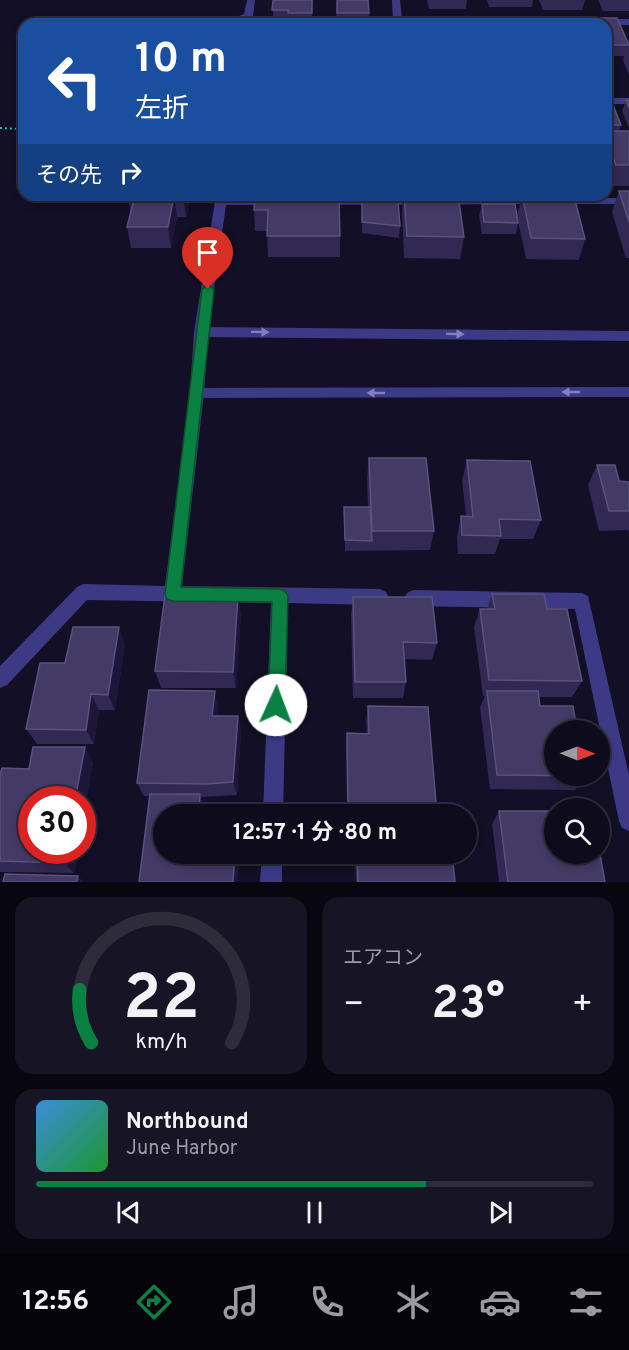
<!DOCTYPE html>
<html lang="ja">
<meta charset="utf-8">
<style>
:root{--surface:#0e0b1c;--page:#171425;--text:#f1f3f6;--muted:#9b9ba3;--line:#2e2b3b;--accent:#0b8043}
body{margin:0;font-family:Overpass,"Noto Sans JP",sans-serif;background:var(--page);color:var(--text);height:100vh;display:flex;flex-direction:column;font-size:22px;white-space:nowrap}
*{box-sizing:border-box;margin:0}
p{font-size:20px;color:var(--muted)}
.icon{flex:none;width:33px;height:33px;fill:none;stroke:currentColor;stroke-width:2;stroke-linecap:round;stroke-linejoin:round}
.map{position:relative;height:882px;overflow:hidden}
.drawer{display:flex;flex-direction:column;gap:15px;padding:15px;background:#08060f;flex:1}
.drawer>*{flex:none}
.top-card{position:absolute;left:18px;top:18px;width:594px;height:183px;border-radius:18px;box-shadow:0 3px 9px #0003,0 0 0 2px var(--line);background:#1a4fa0;color:#fff;overflow:hidden}
.needle{width:39px;rotate:91deg}
.controls{position:absolute;left:544px;top:720px;display:grid;gap:12px}
.controls a{display:grid;place-items:center;width:66px;height:66px;border-radius:50%;background:var(--surface);box-shadow:0 3px 9px #0003,0 0 0 2px var(--line);font-size:30px}
.speed{position:absolute;left:18px;top:786px;display:flex;gap:12px;font-size:30px;font-weight:700;text-align:center}
.speed>*{display:grid;place-content:center;width:78px;height:78px;border-radius:50%;background:var(--surface);box-shadow:0 3px 9px #0003,0 0 0 2px var(--line);line-height:1}
.speed .limit{border:9px solid #d22;background:#fff;color:#111}
.pin{position:absolute;display:grid;place-items:center;width:51px;height:51px;color:#fff;margin:-62px -26px;border-radius:50% 50% 50% 0;rotate:-45deg;box-shadow:0 0 6px #0007}
.pin .icon{rotate:45deg}
.me{position:absolute;width:66px;margin:-33px;rotate:2deg;stroke-linejoin:round;filter:drop-shadow(0 0 4px #0008)}
.turn{display:flex;align-items:center;gap:21px;height:126px;padding:0 18px;font-size:27px}
.turn .icon{width:78px;height:78px;stroke-width:2.5}
.turn b{display:block;font-size:42px;line-height:51px}
.then{display:flex;align-items:center;height:57px;padding:0 18px;background:#0003;gap:12px;font-size:22px}
.big{font-size:45px;font-weight:700;line-height:1.1}
.drawer .widget{flex:1;display:flex;flex-direction:column;justify-content:center;gap:9px;min-width:0;padding:0 21px;border-radius:18px;background:var(--page)}
.drawer .dial{align-items:center;gap:0}
.dial svg{height:156px;overflow:visible;fill:none;stroke:var(--line);stroke-width:7;stroke-linecap:round;text-anchor:middle}
.dial text{fill:var(--text);stroke:none}
.song{display:flex;align-items:center;gap:18px}
.cover{width:72px;height:72px;border-radius:9px;background:linear-gradient(135deg,hsl(210 70% 55%),hsl(130 70% 35%))}
.played{height:6px;border-radius:3px;background:linear-gradient(90deg,var(--accent) 70%,var(--line) 70%)}
.keys{display:flex;justify-content:space-around;direction:ltr}
.heat{display:flex;justify-content:space-between;align-items:center;font-size:33px;direction:ltr}
.drawer .tiles{flex:1;display:grid;gap:15px;grid-template-columns:1fr 1fr}
.widget:last-child{grid-column:span 2}
.trip{position:absolute;left:153px;top:804px;width:324px;height:60px;border-radius:30px;background:var(--surface);box-shadow:0 3px 9px #0003,0 0 0 2px var(--line);font-weight:700;line-height:60px;text-align:center}
.dock{display:flex;height:96px;justify-content:space-around;align-items:center;background:#06040b;color:var(--muted)}
.dock .icon{width:42px;height:42px}
.dock .current{color:var(--accent)}
.dock b{font-size:27px;color:var(--text)}
.map>svg:first-child{display:block}
</style>
<div class="map">
<svg width="629" height="882" viewBox="0 0 629 882">
<rect width="100%" height="100%" fill="#130f26"/>
<g fill="none" stroke-linecap="round" stroke-linejoin="round">
<polyline stroke="#2fb8b0" stroke-width="2" stroke-dasharray="2 3" stroke-linecap="butt" points="0,128 24,129"/>
<g fill="#3d3a85" fill-rule="evenodd">
<polygon points="247,0 255,0 252,24 242,24 243,21 234,24 220,24 244,14"/>
<polygon points="392,0 400,0 402,19 629,19 629,25 393,24"/>
<rect x="606" y="98" width="23" height="6"/>
<polygon points="216,195 228,195 227,199 629,198 629,204 226,205 208,332 204,393 182,586 380,589 386,592 389,597 386,602 380,605 288,603 283,814 263,814 271,603 87,600 7,685 0,688 0,666 77,587 83,584 165,586 190,393 194,332"/>
<polygon points="413,590 582,593 588,596 629,775 629,831 622,828 619,821 575,609 413,606 407,603 404,598 407,593"/>
<polygon points="262,854 282,854 282,882 260,882"/>
</g>
<g fill="#3d3a85" fill-rule="evenodd">
<polygon points="201,327 629,331 629,341 201,337 194,332"/>
<polygon points="629,387 629,397 197,398 190,393 197,388"/>
</g>
</g>
<g fill="#312854">
<polygon points="273,0 313,0 313,3 312,3 312,20 273,21"/>
<polygon points="337,0 369,13 369,24 336,24"/>
<polygon points="427,0 467,0 466,9 429,9"/>
<polygon points="487,0 533,0 532,7 489,7"/>
<polygon points="539,0 585,0 582,10 543,10"/>
<polygon points="598,0 629,0 629,11 603,11"/>
<polygon points="585,18 617,18 629,44 629,75 623,60 624,56 606,56 606,24 584,24"/>
<polygon points="606,90 621,125 619,131 629,131 629,186 609,186 606,177"/>
<polygon points="626,100 629,100 629,128 622,111"/>
<polygon points="619,191 629,191 629,258 626,258 612,212"/>
<polygon points="127,195 190,195 186,217 177,217 171,248 131,248 127,227 131,212"/>
<polygon points="403,195 458,195 464,237 460,259 404,258 402,212"/>
<polygon points="522,195 585,239 579,260 526,259 517,216"/>
<polygon points="362,200 400,226 399,238 362,233"/>
<polygon points="308,202 340,236 340,257 268,257 267,231 255,231 254,210"/>
<polygon points="482,204 518,223 516,234 482,234 479,215"/>
<polygon points="369,458 434,531 430,550 345,551 344,507 368,507 367,478"/>
<polygon points="467,460 541,520 533,539 500,539 495,554 458,554 457,536 461,516 466,516 462,480"/>
<polygon points="597,465 619,481 629,482 629,533 628,530 599,531 588,485"/>
<polygon points="492,594 547,609 582,681 572,697 539,697 540,706 586,776 575,790 490,789 480,707 485,696 483,696 474,627 480,609 487,609"/>
<polygon points="353,597 437,643 432,660 405,659 406,682 403,698 353,698 351,615"/>
<polygon points="241,613 236,688 161,688 155,671"/>
<polygon points="125,644 115,710 99,710 94,744 37,744 26,729 65,663"/>
<polygon points="368,706 436,803 432,814 347,814 346,748 347,733 367,734 366,722"/>
<polygon points="218,707 217,716 241,731 237,795 201,797 205,807 164,854 239,854 237,882 139,882 149,796 144,796 137,783"/>
<polygon points="93,762 82,825 82,800 78,850 74,873 0,872 0,775 29,769"/>
<polygon points="499,811 605,882 499,882 492,824"/>
<polygon points="355,854 452,854 455,882 356,882"/>
</g>
<g fill="#1d163a">
<polygon points="183,195 190,195 186,217 183,196"/>
<polygon points="174,196 177,217 171,248 168,227"/>
<polygon points="238,595 241,613 236,688 233,672"/>
<polygon points="119,627 125,644 115,710 108,695"/>
<polygon points="215,691 218,707 216,732 212,716"/>
<polygon points="91,694 99,710 94,744 86,730"/>
<polygon points="238,716 241,731 237,795 233,782"/>
<polygon points="85,747 93,762 82,825 82,800 75,800"/>
<polygon points="200,794 205,807 204,814 199,814"/>
<polygon points="66,850 78,850 74,873 64,863"/>
<polygon points="235,854 239,854 237,882 233,882"/>
<polygon points="78,876 84,882 77,882"/>
</g>
<g fill="#433a66" stroke="#5a527e" stroke-width="1.5">
<polygon points="273,0 312,0 312,13 288,13 288,10 272,10"/>
<polygon points="337,0 368,0 369,13 337,13"/>
<polygon points="585,18 617,18 629,45 606,45 606,24 587,24"/>
<polygon points="275,20 315,20 315,24 274,24"/>
<polygon points="338,20 368,20 369,24 338,24"/>
<polygon points="537,20 570,20 571,24 538,24"/>
<polygon points="484,21 519,21 519,24 485,24"/>
<polygon points="428,22 461,22 462,24 428,24"/>
<polygon points="606,90 607,90 621,125 606,125"/>
<polygon points="626,100 629,100 629,108"/>
<polygon points="606,131 629,131 629,165 616,165 606,138"/>
<polygon points="619,191 629,191 629,222"/>
<polygon points="127,195 183,195 183,196 174,196 168,227 127,227 135,196"/>
<polygon points="255,195 307,195 308,202 339,202 340,236 267,236 268,210 254,210"/>
<polygon points="404,195 458,195 464,237 407,236"/>
<polygon points="522,195 574,196 585,239 531,238"/>
<polygon points="362,200 398,201 400,226 362,222"/>
<polygon points="482,204 515,204 518,223 484,222"/>
<polygon points="369,458 426,458 434,531 372,531"/>
<polygon points="467,460 530,461 541,520 499,519 501,536 462,535 461,516 473,517"/>
<polygon points="597,465 615,465 619,481 629,482 629,511 609,511"/>
<polygon points="344,507 370,507 372,541 345,540"/>
<polygon points="492,594 544,594 547,609 567,609 582,681 489,680 480,609 495,609"/>
<polygon points="165,595 238,595 233,672 155,671"/>
<polygon points="353,597 432,597 437,643 403,642 406,682 355,682"/>
<polygon points="73,627 119,627 108,695 91,694 86,730 26,729 40,663 65,663"/>
<polygon points="149,690 215,691 212,716 238,716 233,782 207,784 137,783"/>
<polygon points="487,691 538,691 540,706 573,706 577,730 555,730 555,776 586,776 497,775"/>
<polygon points="368,706 428,707 436,803 348,803 347,733 369,734"/>
<polygon points="33,747 85,747 75,800 32,800 32,850 66,850 64,863 0,861 0,775 2,768 29,769"/>
<polygon points="150,794 200,794 199,814 164,814 164,854 235,854 233,882 139,882"/>
<polygon points="499,811 555,811 555,854 600,854 605,882 508,882"/>
<polygon points="357,854 452,854 455,882 358,882"/>
<polygon points="5,874 78,876 77,882 3,882"/>
</g>
<defs><path id="oneway-solid" d="M-6-.8H1V-3.2L6.5 0L1 3.2V.8H-6Z" transform="scale(1.5)"/></defs>
<g fill="#837fbc">
<use href="#oneway-solid" transform="translate(260 332) rotate(1)"/>
<use href="#oneway-solid" transform="translate(455 334) rotate(1)"/>
<use href="#oneway-solid" transform="translate(571 392) rotate(180)"/>
<use href="#oneway-solid" transform="translate(376 393) rotate(180)"/>
</g>
<polygon fill="#0b8043" stroke="#07532c" stroke-width="1.5" points="208,285 214,289 181,587 280,589 285,591 288,596 285,705 282,711 276,713 270,711 268,705 272,602 173,601 167,599 165,594 202,289"/>
</svg>
<div class="controls">
<a><svg class="needle" viewBox="-14 -14 28 28"><path d="M0-13l5 13h-10z" fill="#e53935"/><path d="M0 13l5-13h-10z" fill="#9b9ba3"/></svg></a>
<a><svg class="icon" aria-label="search" viewBox="0 0 24 24"><circle cx="10" cy="10" r="6"/><path d="M15 15l6 6"/></svg></a>
</div>
<div class="speed"><div class="limit">30</div></div>
<div class="pin" style="left:208px;top:289px;background:#d93025"><svg class="icon" aria-label="arrive" viewBox="0 0 24 24"><path d="M6 21V4h12l-3 4 3 4H6"/></svg></div>
<svg class="me" style="left:276px;top:705px" viewBox="-20 -20 40 40"><circle r="19" fill="#fff"/><path d="M0-13L10 11 0 6-10 11z" fill="#0b8043"/></svg>
<div class="trip">12:57 · 1 分 · 80 m</div>
<div class="top-card">
<div class="turn"><svg class="icon" aria-label="left" viewBox="0 0 24 24"><path d="M17 20v-9H6M10 6l-5 5 5 5"/></svg><div><b>10 m</b>左折</div></div>
<div class="then">その先<svg class="icon" aria-label="right" viewBox="0 0 24 24"><path d="M7 20v-9h11M14 6l5 5-5 5"/></svg></div>
</div>
</div>
<section class="drawer">
<div class="tiles">
<div class="widget dial"><svg viewBox="0 0 100 80">
<path d="M14 69A42 42 0 1 1 86 69"/>
<path d="M14 69A42 42 0 0 1 8 42" stroke="#0b8043"/>
<text x="50" y="56" font-size="32" font-weight="700">22</text>
<text x="50" y="72" font-size="11">km/h</text>
</svg></div>
<div class="widget"><p>エアコン</p>
<div class="heat"><a>−</a><b class="big">23°</b><a>+</a></div>
</div>
<div class="widget">
<div class="song"><i class="cover"></i><div><b>Northbound</b><p>June Harbor</p></div></div>
<div class="played"></div>
<div class="keys"><svg class="icon" aria-label="previous" viewBox="0 0 24 24"><path d="M18 5L8 12l10 7zM5 5v14"/></svg><svg class="icon" aria-label="pause" viewBox="0 0 24 24"><path d="M8 5v14M16 5v14"/></svg><svg class="icon" aria-label="next" viewBox="0 0 24 24"><path d="M6 5l10 7-10 7zM19 5v14"/></svg></div>
</div>
</div>
</section>
<nav class="dock">
<b>12:56</b>
<svg class="icon current" aria-label="directions" viewBox="0 0 24 24"><path d="M12 3l9 9-9 9-9-9zM9 14v-3h6M13 9l2 2-2 2"/></svg>
<svg class="icon" aria-label="music" viewBox="0 0 24 24"><path d="M9 18V5l10-2v13"/><circle cx="6" cy="18" r="3"/><circle cx="16" cy="16" r="3"/></svg>
<svg class="icon" aria-label="phone" viewBox="0 0 24 24"><path d="M5 4h4l2 5-3 2q2 4 5 5l2-3 5 2v4C11 20 4 13 5 4z"/></svg>
<svg class="icon" aria-label="climate" viewBox="0 0 24 24"><path d="M12 3v18M4 7l16 10M4 17L20 7"/></svg>
<svg class="icon" aria-label="car" viewBox="0 0 24 24"><path d="M5 17H2v-5l4-1 3-4h7l3 4 3 1v5h-3M9 17h6M6 11h13"/><circle cx="7" cy="17" r="2"/><circle cx="17" cy="17" r="2"/></svg>
<svg class="icon" aria-label="filters" viewBox="0 0 24 24"><path d="M4 7h16M4 17h16"/><circle cx="9" cy="7" r="2"/><circle cx="15" cy="17" r="2"/></svg>
</nav>
